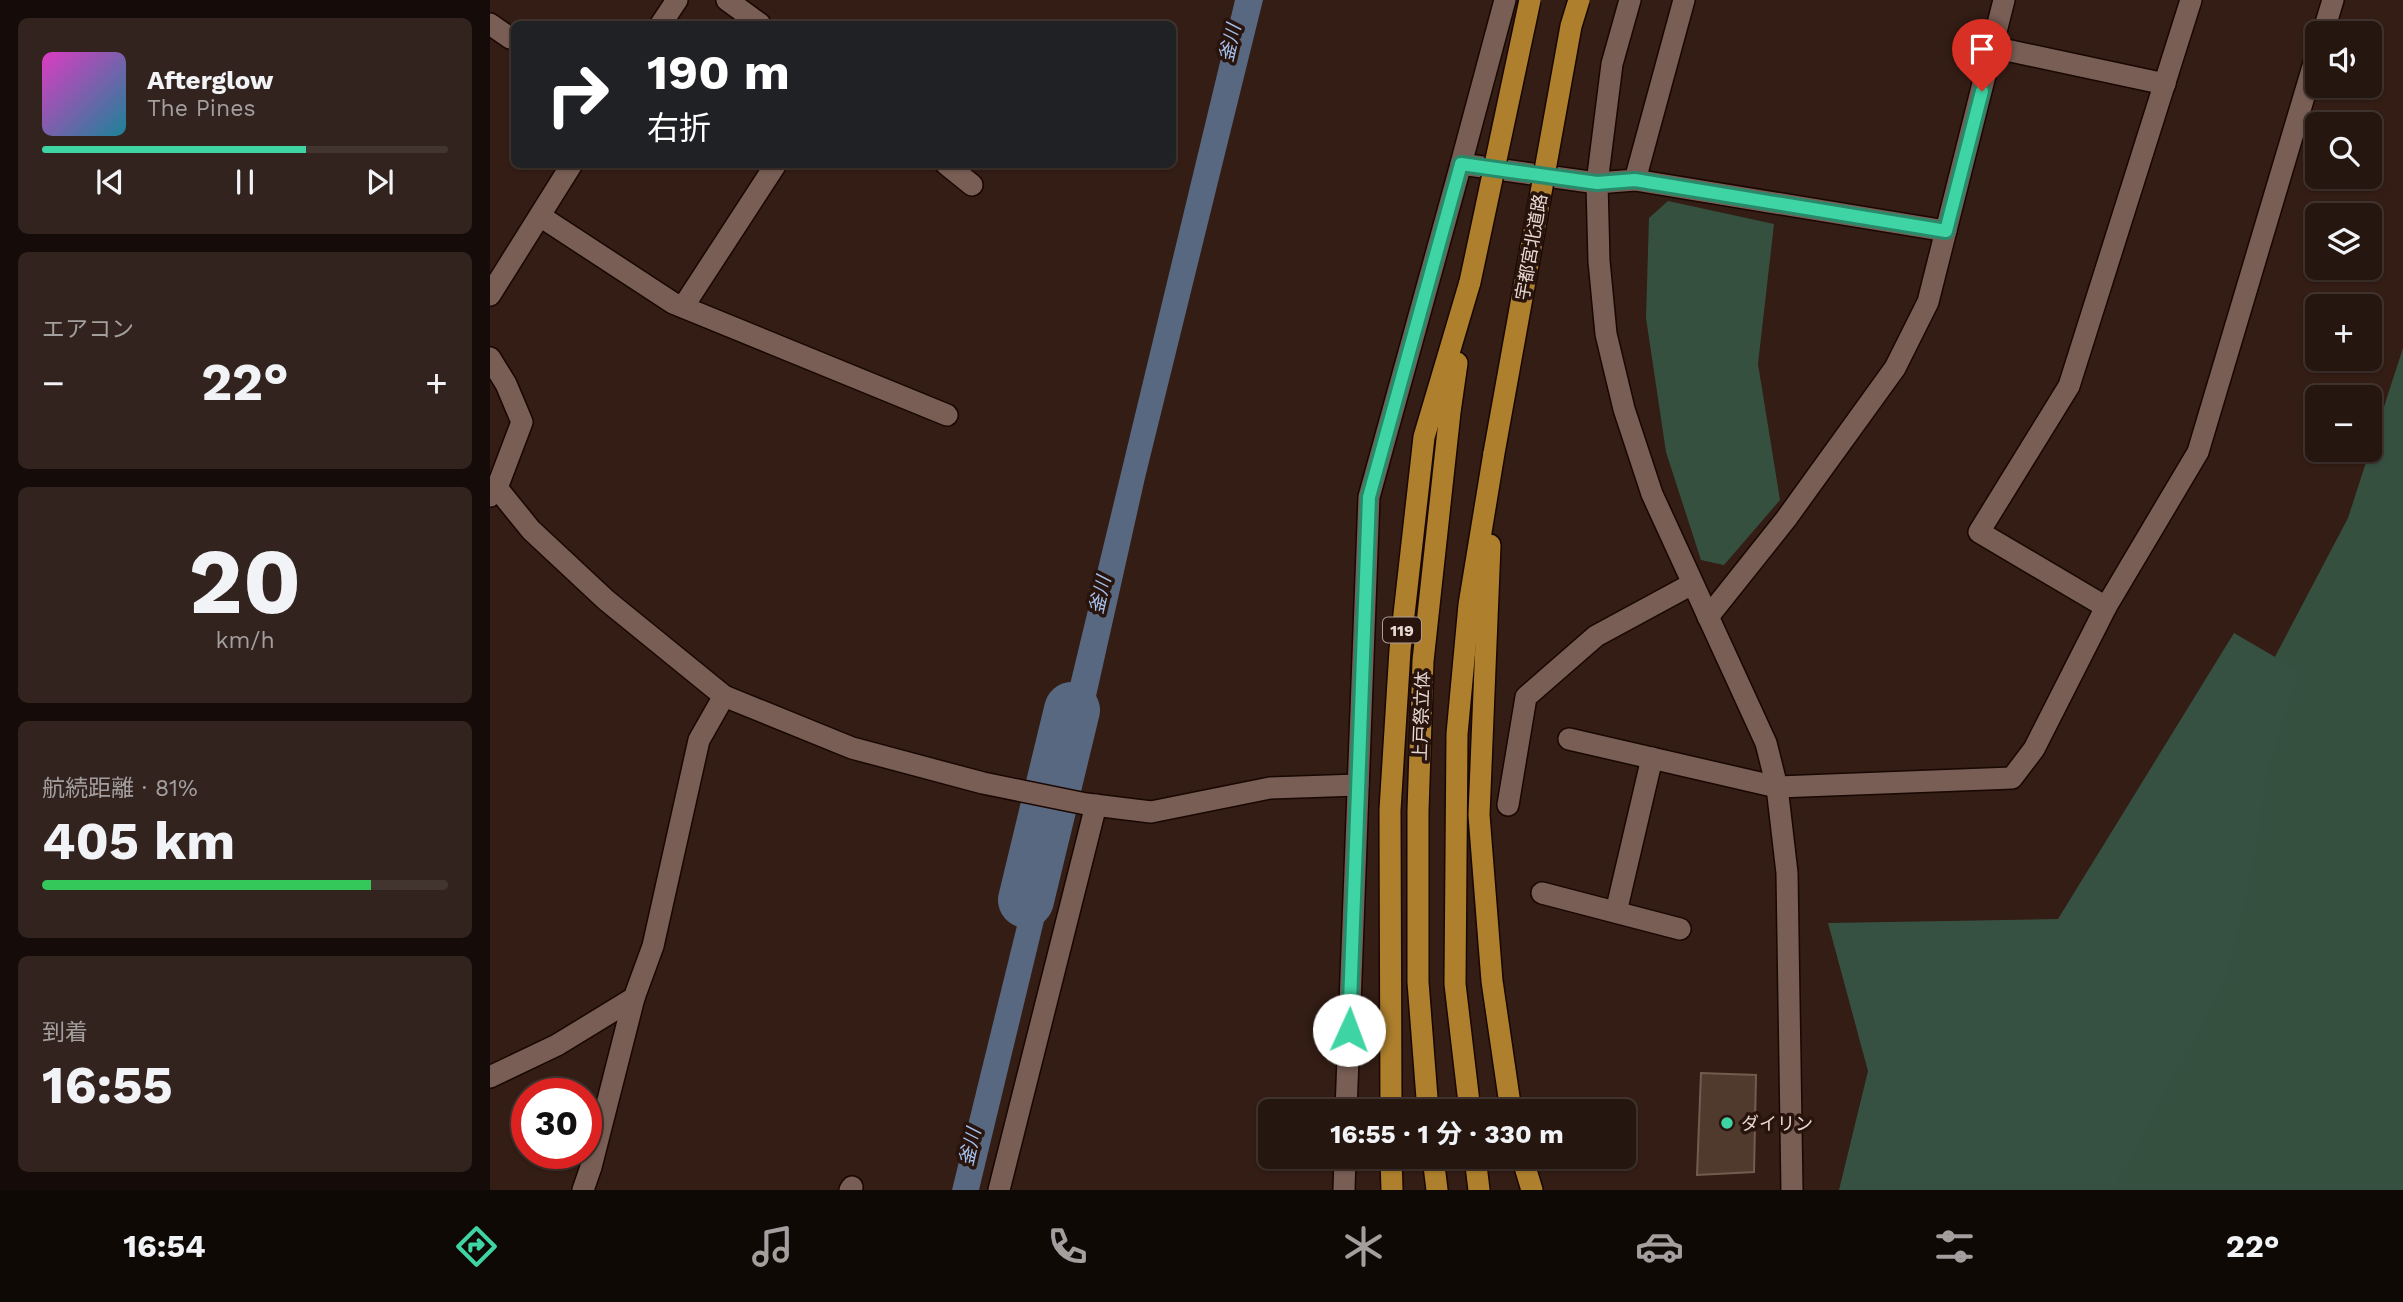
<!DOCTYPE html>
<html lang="ja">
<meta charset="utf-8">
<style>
:root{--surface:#261610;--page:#32231e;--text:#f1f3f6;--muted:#a49f9f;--line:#423530;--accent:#3ed4a3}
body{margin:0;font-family:"Work Sans","Noto Sans JP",sans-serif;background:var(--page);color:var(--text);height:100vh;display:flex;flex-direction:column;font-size:26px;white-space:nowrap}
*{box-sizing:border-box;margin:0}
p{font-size:23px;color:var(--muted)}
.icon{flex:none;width:38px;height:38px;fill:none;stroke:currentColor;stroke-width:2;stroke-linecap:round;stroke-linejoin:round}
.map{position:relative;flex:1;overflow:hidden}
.panel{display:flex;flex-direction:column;gap:18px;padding:18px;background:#150c09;width:490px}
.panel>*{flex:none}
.banner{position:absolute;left:21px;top:21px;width:665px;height:147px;border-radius:10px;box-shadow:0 2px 5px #0004,0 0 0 2px var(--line);background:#202124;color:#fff;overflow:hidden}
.buttons{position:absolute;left:1815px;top:21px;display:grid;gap:14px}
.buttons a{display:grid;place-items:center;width:77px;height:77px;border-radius:10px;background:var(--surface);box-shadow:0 2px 5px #0004,0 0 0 2px var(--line);font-size:35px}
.speed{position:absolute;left:21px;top:1078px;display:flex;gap:14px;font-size:35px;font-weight:700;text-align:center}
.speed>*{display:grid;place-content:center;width:91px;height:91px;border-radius:50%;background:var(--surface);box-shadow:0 2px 5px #0004,0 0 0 2px var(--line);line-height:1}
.speed .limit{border:10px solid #d22;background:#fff;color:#111}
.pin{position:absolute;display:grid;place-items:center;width:60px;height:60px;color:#fff;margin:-72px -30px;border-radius:50% 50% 50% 0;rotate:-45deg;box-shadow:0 0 7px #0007}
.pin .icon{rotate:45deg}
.me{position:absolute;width:77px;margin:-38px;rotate:2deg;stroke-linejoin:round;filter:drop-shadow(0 0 5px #0008)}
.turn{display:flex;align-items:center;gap:24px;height:147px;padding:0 21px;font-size:32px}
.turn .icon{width:91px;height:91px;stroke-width:2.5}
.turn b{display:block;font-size:49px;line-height:60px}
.big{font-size:52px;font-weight:700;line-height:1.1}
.panel .tile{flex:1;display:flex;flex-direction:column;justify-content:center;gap:10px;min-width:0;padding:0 24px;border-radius:10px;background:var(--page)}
.panel .dial{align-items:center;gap:0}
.dial b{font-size:91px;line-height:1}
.song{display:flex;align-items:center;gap:21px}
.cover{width:84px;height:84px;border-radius:10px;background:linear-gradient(135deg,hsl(310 70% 55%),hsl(190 70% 35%))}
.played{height:7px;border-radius:4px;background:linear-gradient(90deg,var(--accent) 65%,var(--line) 65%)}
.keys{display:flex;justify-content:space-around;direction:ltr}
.heat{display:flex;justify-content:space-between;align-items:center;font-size:38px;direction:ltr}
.charge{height:10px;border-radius:5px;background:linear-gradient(90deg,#34c759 81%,var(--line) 0)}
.trip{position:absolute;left:768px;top:1099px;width:378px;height:70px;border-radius:10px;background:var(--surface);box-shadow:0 2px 5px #0004,0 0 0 2px var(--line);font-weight:700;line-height:70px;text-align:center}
.menu{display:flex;height:112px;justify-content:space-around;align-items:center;background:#0f0906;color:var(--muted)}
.menu .icon{width:49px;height:49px}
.menu .current{color:var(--accent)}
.menu b{font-size:32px;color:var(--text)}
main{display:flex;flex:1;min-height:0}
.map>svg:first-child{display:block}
</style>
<main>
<section class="panel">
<div class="tile">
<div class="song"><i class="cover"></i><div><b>Afterglow</b><p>The Pines</p></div></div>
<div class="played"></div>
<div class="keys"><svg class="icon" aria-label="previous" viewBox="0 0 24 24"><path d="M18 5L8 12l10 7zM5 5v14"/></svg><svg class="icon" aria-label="pause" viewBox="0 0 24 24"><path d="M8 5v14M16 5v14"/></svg><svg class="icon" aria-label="next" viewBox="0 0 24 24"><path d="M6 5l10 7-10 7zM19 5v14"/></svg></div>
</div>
<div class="tile"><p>エアコン</p>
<div class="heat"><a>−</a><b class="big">22°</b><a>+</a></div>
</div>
<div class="tile dial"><b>20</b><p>km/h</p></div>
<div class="tile"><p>航続距離 · 81%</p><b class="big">405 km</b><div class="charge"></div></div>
<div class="tile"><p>到着</p><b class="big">16:55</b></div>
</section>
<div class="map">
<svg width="1913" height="1190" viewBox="0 0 1913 1190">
<rect width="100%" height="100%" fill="#331d15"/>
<g fill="#365040">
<polygon points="1178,201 1284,224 1268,364 1290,500 1234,565 1211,560 1176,452 1156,318 1159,218"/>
<polygon points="1913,348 1913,1190 1533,1190 1558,1088 1858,518"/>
</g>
<polygon fill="#365141" points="1744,633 1809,671 1778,770 1762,870 1736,979 1623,1190 1349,1190 1378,1071 1338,923 1568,919"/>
<g fill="#586880">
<polygon points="745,0 773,0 655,478 585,790 556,784"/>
<polygon points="552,824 576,830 489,1190 462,1190"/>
</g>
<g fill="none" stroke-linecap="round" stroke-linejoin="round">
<polyline stroke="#586880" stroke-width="56" points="536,900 582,710"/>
</g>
<polygon fill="#503a2e" stroke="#735b4f" stroke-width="2" points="1211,1073 1266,1075 1264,1172 1207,1175"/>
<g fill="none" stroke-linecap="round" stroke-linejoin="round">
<g stroke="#190702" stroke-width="24">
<g id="minor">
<polyline points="237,0 270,24"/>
<polyline points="0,24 20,38"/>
<polyline points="171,24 187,0"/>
<polyline points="1833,33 1843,0"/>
<polyline points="1502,47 1675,84"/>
<polyline points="456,164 482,185"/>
<polyline points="971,164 1015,0"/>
<polyline points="1145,180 1456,231"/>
<polyline points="50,216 183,303 457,415"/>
<polyline points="0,295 82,164"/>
<polyline points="193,307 286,164"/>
<polyline points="0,358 16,384 32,422 7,488 0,496"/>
<polyline points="7,488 41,530 116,600 234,696 362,748 493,783 596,804 661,812 780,788 868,785"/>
<polyline points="1616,607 1489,532 1579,386 1701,0"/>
<polyline points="1218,617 1296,519 1405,368 1438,302 1514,0"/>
<polyline points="1079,739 1287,787 1522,778 1544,749 1616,607 1708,452 1827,53"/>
<polyline points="1018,805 1036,697 1106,636 1202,584"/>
<polyline points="1052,893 1190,929"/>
<polyline points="1126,912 1162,758"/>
<polyline points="0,1077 67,1045 144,998 163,946 209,740 234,696"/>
<polyline points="856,1111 879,497 971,164 1107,183 1145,180 1194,0"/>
<polyline points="93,1190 101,1167 144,998"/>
<polyline points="360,1190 362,1187"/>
<polyline points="509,1190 606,805"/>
<polyline points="854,1190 855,1157"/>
</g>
</g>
<g stroke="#190702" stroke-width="24">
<polyline id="tertiary" points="1140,0 1122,64 1107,183 1109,261 1116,334 1134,409 1162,494 1276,743 1287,787 1297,873 1302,1190"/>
</g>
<g stroke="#190702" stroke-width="24">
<g id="trunk">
<polyline points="1000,545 989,815 1002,981 1021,1111"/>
<polyline points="901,1111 900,810 910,650 934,437 980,282"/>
<polyline points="938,1111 928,982 928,811 933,661 960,412 967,363"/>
<polyline points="980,1111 965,984 967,734 979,605 1004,453"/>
<polyline points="901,1157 902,1190"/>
<polyline points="943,1157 947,1190"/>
<polyline points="985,1157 989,1190"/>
<polyline points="1032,1157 1042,1190"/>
</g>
</g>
<use href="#minor" stroke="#785e55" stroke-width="21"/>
<use href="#tertiary" stroke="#785e55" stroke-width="21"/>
<use href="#trunk" stroke="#ae802d" stroke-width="21"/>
<g stroke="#190702" stroke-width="24" stroke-linecap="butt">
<g id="trunk-bridge">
<polyline points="980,282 1040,0"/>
<polyline points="1004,453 1081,26 1089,0"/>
</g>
</g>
<use href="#trunk-bridge" stroke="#ae802d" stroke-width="21"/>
</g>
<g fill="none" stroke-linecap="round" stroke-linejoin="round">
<g stroke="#288a6a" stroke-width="18">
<polyline id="route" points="859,1030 879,497 971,164 1107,183 1145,180 1456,231 1492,91"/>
</g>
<use href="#route" stroke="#3ed4a3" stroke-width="12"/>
</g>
<circle fill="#3ed4a3" stroke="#28140c" stroke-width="2.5" cx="1237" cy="1123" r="7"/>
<g text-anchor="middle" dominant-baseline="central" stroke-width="7" stroke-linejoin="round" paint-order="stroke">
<rect fill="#28140c" stroke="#ae9d97" stroke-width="2" x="893" y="617.5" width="38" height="25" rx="5"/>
<g font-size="16" font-weight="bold" fill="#e7d8d3">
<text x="912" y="630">119</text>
</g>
<g font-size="18" fill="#e7d8d3" stroke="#28140c">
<text transform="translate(1041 247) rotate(-80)">宇都宮北道路</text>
<text transform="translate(931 716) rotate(-88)">上戸祭立体</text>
</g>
<g font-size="18" fill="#e7d8d3" stroke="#28140c" text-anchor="start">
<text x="1251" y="1123">ダイリン</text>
</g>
<g font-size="19" font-style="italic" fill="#a4c3f0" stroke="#28140c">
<text transform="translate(740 43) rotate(-77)">釜川</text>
<text transform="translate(610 595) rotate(-77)">釜川</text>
<text transform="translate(480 1147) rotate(-77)">釜川</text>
</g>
</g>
</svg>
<div class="buttons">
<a><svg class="icon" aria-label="sound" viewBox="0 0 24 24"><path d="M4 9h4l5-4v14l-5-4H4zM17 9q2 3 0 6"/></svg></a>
<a><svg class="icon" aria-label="search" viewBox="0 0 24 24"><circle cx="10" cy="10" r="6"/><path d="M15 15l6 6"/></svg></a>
<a><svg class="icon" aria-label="layers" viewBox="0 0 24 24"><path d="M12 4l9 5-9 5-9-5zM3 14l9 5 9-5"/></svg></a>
<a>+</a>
<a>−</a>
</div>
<div class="speed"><div class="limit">30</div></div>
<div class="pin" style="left:1492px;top:91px;background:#d93025"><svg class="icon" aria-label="arrive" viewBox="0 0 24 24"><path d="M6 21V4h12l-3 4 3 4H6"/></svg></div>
<svg class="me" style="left:859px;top:1030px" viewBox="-20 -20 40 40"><circle r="19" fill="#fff"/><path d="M0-13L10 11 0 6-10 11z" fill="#3ed4a3"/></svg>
<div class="trip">16:55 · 1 分 · 330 m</div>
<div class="banner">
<div class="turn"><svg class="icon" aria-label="right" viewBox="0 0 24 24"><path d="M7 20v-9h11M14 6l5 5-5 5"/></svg><div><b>190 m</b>右折</div></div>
</div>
</div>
</main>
<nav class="menu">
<b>16:54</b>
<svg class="icon current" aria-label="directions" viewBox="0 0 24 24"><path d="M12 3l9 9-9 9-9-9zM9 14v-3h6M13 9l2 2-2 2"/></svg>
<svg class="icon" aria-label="music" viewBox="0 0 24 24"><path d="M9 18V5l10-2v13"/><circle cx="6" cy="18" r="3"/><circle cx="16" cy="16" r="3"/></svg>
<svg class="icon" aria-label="phone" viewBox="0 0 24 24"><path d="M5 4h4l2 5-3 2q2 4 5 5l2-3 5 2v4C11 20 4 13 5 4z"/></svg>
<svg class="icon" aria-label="climate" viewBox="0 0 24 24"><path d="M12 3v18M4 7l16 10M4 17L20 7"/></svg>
<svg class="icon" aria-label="car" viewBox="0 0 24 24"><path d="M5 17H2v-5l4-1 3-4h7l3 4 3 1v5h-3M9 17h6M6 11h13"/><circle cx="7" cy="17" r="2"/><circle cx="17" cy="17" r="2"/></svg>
<svg class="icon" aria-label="filters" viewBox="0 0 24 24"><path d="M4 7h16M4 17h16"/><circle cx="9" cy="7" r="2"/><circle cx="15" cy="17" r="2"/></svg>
<b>22°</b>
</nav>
